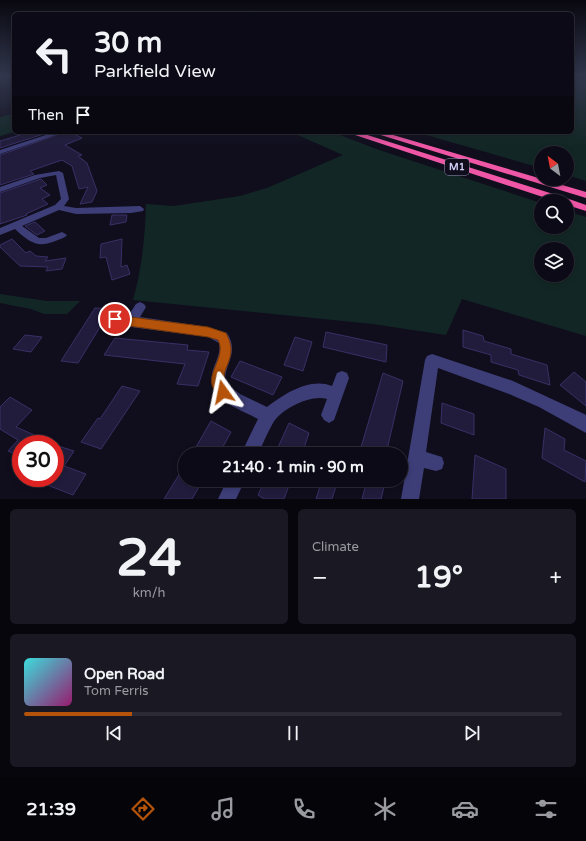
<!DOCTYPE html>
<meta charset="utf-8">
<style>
:root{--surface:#0c0a16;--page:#1a1823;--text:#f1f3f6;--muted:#9a9aa1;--line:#2c2b35;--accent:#b45309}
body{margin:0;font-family:"Varela Round",sans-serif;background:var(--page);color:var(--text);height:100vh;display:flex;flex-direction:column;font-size:15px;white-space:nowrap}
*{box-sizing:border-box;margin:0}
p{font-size:13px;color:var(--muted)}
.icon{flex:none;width:22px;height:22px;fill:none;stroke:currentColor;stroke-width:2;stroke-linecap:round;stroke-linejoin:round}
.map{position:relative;height:499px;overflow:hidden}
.panel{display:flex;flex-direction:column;gap:10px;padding:10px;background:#07060c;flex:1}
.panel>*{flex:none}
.banner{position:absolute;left:12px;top:12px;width:562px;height:122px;border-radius:6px;box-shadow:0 2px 6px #0003,0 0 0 1px var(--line);background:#0c0a16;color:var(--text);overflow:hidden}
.needle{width:26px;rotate:328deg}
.fabs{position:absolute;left:534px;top:146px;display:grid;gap:8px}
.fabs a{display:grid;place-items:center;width:40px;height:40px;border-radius:50%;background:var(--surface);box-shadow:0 2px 6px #0003,0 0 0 1px var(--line);font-size:20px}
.speed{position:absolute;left:12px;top:435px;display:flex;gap:8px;font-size:20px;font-weight:700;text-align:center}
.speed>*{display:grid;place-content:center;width:52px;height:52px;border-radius:50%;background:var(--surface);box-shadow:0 2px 6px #0003,0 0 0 1px var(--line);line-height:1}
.speed .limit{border:6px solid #d22;background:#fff;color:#111}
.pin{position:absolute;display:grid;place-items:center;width:34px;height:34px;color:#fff;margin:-17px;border:2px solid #fff;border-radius:50%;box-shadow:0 1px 4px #0007}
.me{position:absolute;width:44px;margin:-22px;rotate:348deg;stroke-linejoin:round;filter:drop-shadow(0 0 3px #0008)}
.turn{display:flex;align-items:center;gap:14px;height:84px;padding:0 16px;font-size:18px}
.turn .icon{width:52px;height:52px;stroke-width:2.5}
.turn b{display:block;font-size:28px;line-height:34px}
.then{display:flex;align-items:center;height:38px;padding:0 16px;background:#0003;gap:8px;font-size:15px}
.big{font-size:30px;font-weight:700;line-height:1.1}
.panel .tile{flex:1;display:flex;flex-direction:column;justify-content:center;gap:6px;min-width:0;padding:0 14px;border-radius:6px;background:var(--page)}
.panel .dial{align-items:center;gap:0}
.dial b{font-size:52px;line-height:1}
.song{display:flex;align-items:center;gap:12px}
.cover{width:48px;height:48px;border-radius:6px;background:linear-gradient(135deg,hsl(180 70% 55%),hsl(320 70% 35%))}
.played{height:4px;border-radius:2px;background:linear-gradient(90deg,var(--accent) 20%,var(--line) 20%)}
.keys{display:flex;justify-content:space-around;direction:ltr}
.heat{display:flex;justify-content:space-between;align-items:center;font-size:22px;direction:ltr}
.panel .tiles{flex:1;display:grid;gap:10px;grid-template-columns:1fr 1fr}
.tile:last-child{grid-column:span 2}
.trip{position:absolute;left:178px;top:447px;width:230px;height:40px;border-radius:20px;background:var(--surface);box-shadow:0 2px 6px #0003,0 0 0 1px var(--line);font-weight:700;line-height:40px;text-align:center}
.tabs{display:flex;height:64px;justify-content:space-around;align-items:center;background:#050409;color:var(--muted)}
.tabs .icon{width:28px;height:28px}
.tabs .on{color:var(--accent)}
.tabs b{font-size:18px;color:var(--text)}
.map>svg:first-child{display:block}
</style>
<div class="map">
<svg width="586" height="499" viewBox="0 0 586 499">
<rect width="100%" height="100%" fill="#100e1d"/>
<g fill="#122725" fill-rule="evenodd">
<polygon points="572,76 586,79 586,181 567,175 567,153 541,153 541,168 416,132 572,132"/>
<polygon points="14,114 14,132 0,136 0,117"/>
<path d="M291 132H332L379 150 541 203V227H567V211L586 217V336L462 299 446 335 373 324 133 300C142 268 145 238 146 204L174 206 240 196 267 188 343 155ZM541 249H567V275H541Z"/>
<polygon points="0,294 47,301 80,301 67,314 44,314 31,309 0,303"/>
</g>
<g fill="#211c3c" stroke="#383066">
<polygon points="30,132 50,132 0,148 0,141"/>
<polygon points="65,132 70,132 82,138 65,145 82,155 78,156 87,163 97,191 92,202 80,204 88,187 79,189 72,166 62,160 30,171 34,174 0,185 0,155"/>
<polygon points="41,179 47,185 40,188 50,195 42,199 48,204 26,214 27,215 0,224 0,193"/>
<polygon points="112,215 127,215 126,222 110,225"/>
<polygon points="35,222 45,231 37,235 25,226"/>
<polygon points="12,239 26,253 30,251 36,256 48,257 45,261 66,258 62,269 46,271 48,267 20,266 0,247 0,245"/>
<polygon points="122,239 121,267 127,265 130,274 112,280 106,257 100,258 101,244"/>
<polygon points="95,308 111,309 78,363 61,361"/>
<polygon points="463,330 483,336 484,341 511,349 511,354 547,365 550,385 519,375 518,370 491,362 491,355 463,347"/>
<polygon points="326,332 387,345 386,362 323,347"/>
<polygon points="25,335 42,337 31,352 13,349"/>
<polygon points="295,337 312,342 303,371 284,365"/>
<polygon points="115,338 188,345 187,350 209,352 198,386 177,384 185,364 104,355"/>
<polygon points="240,361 282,377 273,395 231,377"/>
<polygon points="574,372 586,382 586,406 560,385"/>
<polygon points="383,373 403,381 386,454 359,454"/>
<polygon points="122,386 140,391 101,449 81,442 98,418 100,419"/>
<polygon points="10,397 32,410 16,427 55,444 21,444 21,457 8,451 18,440 0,429 0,407"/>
<polygon points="442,403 474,414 474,435 441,423"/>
<polygon points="211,421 231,432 219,454 192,454"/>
<polygon points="289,423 309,433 302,454 275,454"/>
<polygon points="545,428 565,439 564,450 586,461 585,482 542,458"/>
<polygon points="55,445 74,451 64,466 86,474 73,495 32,479 55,478"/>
<polygon points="475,455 506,469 506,499 472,499"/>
<polygon points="185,465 185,480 203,480 192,499 164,499"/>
<polygon points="265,480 291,480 284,499 264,499 258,495"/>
<polygon points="322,480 338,480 332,499 316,499"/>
<polygon points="367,480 371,480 384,487 381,499 362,499"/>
</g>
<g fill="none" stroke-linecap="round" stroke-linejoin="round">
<g fill="#3d3e78" fill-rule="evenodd">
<polygon points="55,132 64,132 0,154 0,150"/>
<path d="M59 171 63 173 69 199 64 206 76 208 140 206 144 209 143 211 131 213 76 214 59 210 22 226 39 238H46L62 232 67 235 65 237C41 248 34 247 15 229L0 235V228L55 205 61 199 56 175 40 178 0 192V187L35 175Z"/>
<path d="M140 302 144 304 146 307 140 317 208 327 227 333C240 353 224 363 225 383L240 394 267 407C284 394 310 377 332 386L337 373 342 371 347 373 349 378 334 420 329 423 324 420 321 415 327 399C311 394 281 409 273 423 267 433 263 444 258 454H241L258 419C236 407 202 399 214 367 217 359 221 351 219 343L208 337 131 327 111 323 109 319 111 315 115 314 128 316 136 304Z"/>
<polygon points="432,354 513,381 582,413 586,415 586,433 539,407 509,394 438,368 426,452 442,457 444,463 442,469 436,471 424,468 419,499 401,499 425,360 427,356"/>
<polygon points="227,480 245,480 236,499 218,499"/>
</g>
<g fill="#ef56a6" fill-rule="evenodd">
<polygon points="346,132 358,132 569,199 586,205 586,211 567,205 567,201 555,201"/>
<polygon points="371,132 383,132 586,192 586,198"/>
</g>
</g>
<linearGradient id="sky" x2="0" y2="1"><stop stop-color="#090810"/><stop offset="0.52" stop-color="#31364c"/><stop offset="1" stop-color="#31364c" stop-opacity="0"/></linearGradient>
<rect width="586" height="146" fill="url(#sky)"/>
<path fill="#b45309" stroke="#753606" d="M115 315 208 327 226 333C240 358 220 366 225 383 226 386 228 389 230 392L228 396 223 398 218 396C216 393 213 389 212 385 209 370 226 355 218 340L208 337 115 324 111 323 109 319 111 316Z"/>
<g text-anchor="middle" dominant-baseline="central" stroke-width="3" stroke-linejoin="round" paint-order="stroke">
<rect fill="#100e1d" stroke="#9895b8" stroke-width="1" x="445" y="159" width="24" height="16" rx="3"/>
<g font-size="10" font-weight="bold" fill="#d2cffa">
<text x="457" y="167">M1</text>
</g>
</g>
</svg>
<div class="fabs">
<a><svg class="needle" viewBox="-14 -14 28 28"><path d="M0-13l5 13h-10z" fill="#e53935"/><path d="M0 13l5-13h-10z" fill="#9a9aa1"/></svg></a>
<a><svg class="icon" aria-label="search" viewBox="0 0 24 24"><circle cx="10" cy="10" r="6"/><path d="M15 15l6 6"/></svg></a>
<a><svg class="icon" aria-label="layers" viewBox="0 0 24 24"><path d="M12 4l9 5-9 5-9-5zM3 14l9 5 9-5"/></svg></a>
</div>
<div class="speed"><div class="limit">30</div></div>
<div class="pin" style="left:115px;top:319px;background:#d93025"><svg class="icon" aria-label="arrive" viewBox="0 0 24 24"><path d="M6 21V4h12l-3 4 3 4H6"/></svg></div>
<svg class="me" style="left:223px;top:392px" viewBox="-20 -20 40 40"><path d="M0-17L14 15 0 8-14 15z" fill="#b45309" stroke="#fff" stroke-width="4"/></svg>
<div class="trip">21:40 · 1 min · 90 m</div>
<div class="banner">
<div class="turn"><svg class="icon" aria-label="left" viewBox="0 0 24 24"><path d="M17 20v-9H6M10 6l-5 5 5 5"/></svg><div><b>30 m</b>Parkfield View</div></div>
<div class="then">Then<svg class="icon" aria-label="arrive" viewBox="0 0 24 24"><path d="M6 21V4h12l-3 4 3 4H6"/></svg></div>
</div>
</div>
<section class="panel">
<div class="tiles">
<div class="tile dial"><b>24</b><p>km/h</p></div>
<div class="tile"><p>Climate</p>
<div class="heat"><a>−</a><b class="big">19°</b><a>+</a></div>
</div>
<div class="tile">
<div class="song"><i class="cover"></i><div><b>Open Road</b><p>Tom Ferris</p></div></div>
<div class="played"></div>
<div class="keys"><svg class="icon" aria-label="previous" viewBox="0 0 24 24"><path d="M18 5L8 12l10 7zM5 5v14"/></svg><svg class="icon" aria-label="pause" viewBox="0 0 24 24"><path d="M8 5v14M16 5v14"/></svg><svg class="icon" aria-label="next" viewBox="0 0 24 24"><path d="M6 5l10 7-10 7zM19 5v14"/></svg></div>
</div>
</div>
</section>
<nav class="tabs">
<b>21:39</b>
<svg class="icon on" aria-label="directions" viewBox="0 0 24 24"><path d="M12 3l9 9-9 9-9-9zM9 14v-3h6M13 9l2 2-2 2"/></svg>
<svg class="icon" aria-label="music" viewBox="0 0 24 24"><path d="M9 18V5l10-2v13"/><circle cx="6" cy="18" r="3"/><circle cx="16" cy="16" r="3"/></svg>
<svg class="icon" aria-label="phone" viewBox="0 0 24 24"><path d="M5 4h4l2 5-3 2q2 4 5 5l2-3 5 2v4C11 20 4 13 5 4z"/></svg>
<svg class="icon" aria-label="climate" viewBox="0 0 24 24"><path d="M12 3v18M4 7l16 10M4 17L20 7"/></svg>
<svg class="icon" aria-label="car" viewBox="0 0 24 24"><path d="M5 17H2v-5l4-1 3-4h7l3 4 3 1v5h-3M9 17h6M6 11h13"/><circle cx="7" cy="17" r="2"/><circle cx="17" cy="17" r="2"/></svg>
<svg class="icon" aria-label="filters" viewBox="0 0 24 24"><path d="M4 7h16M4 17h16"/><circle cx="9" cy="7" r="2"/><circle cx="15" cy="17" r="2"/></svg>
</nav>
